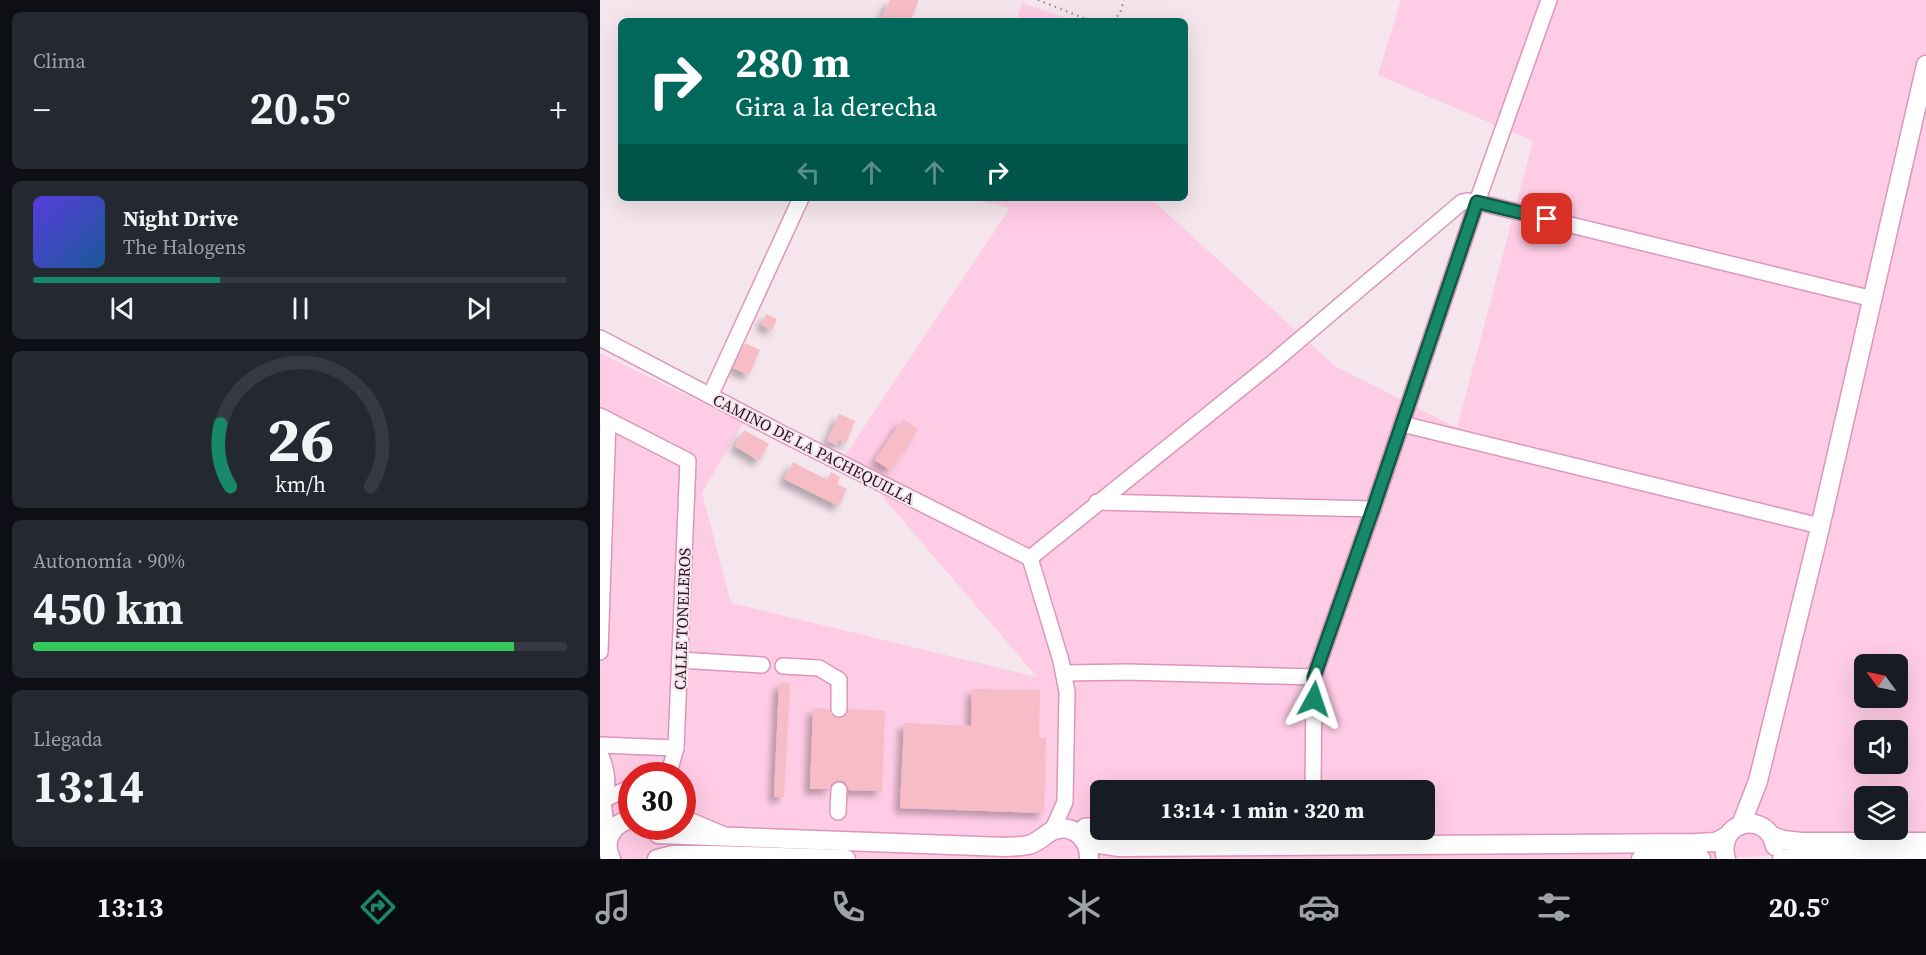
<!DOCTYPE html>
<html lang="es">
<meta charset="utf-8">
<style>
:root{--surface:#171b24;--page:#242831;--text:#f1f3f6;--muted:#9ea1a6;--line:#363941;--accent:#188968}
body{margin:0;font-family:"Source Serif 4",serif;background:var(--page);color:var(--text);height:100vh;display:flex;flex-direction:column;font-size:22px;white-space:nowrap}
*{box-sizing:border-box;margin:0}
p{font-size:20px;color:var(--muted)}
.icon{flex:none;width:33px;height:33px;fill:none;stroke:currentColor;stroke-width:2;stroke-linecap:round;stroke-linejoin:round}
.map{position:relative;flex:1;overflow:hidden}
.panel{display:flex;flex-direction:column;gap:12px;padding:12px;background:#0d0f14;width:600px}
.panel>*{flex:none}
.top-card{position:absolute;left:18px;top:18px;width:570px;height:183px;border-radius:9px;box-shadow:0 6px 24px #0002;background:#00695c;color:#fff;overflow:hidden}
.needle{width:39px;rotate:303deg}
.controls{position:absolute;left:1254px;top:654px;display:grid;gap:12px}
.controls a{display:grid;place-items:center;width:54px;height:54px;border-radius:9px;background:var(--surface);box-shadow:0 6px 24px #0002;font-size:30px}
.speed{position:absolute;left:18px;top:762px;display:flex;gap:12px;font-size:30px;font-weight:700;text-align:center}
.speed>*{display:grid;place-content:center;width:78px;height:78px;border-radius:50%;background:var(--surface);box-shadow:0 6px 24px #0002;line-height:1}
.speed .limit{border:9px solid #d22;background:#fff;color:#111}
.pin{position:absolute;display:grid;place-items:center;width:51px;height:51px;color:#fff;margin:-26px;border-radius:12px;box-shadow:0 3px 9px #0006}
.me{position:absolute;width:66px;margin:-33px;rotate:5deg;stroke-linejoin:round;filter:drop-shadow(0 0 4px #0008)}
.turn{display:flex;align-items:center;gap:21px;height:126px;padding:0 18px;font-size:27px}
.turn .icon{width:78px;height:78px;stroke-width:2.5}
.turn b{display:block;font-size:42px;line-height:51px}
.lanes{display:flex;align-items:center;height:57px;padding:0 18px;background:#0003;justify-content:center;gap:30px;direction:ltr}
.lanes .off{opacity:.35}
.big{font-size:45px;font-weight:700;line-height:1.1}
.panel .tile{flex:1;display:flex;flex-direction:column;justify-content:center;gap:9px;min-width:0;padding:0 21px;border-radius:9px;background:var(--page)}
.panel .dial{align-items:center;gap:0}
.dial svg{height:156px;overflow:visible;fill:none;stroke:var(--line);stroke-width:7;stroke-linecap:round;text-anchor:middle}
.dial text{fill:var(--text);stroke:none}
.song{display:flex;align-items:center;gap:18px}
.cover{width:72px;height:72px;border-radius:9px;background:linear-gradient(135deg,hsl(250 70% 55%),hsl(210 70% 35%))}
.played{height:6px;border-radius:3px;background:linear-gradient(90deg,var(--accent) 35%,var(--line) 35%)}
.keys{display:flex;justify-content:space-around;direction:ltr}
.heat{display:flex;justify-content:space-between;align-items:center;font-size:33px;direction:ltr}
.charge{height:9px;border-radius:4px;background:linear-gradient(90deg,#34c759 90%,var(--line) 0)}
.trip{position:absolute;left:490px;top:780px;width:345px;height:60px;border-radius:9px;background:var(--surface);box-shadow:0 6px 24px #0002;font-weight:700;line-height:60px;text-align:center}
.tab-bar{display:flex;height:96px;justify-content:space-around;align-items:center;background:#090b0e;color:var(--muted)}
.tab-bar .icon{width:42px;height:42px}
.tab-bar .on{color:var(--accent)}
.tab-bar b{font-size:27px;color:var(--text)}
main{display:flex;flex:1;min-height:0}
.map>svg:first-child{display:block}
</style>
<main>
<section class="panel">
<div class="tile"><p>Clima</p>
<div class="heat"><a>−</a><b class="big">20.5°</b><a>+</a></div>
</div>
<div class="tile">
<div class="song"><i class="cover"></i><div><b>Night Drive</b><p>The Halogens</p></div></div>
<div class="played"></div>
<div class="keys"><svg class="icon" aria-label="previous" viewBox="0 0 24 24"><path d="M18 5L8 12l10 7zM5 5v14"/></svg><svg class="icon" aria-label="pause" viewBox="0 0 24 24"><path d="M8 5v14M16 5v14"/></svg><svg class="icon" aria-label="next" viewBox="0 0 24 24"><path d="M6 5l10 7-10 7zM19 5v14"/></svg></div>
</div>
<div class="tile dial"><svg viewBox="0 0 100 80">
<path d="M14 69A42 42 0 1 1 86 69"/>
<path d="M14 69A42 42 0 0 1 9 37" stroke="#188968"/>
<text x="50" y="56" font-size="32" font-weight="700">26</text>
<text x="50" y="72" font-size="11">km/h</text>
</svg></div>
<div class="tile"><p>Autonomía · 90%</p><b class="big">450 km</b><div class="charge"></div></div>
<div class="tile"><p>Llegada</p><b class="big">13:14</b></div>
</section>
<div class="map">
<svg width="1326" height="859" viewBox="0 0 1326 859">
<defs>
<filter id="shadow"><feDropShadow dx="-5.5" dy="5.5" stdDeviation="3" flood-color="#0004"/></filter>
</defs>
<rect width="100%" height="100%" fill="#f5e5ec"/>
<g fill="#ffcce5" fill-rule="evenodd">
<path d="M801 0H1326V848L1101 859H0V353L143 423 102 493 131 603 437 677 246 454 410 208 368 198H550L735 366 857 428 933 141 778 75ZM1264 664H1298V698H1264ZM1264 730H1298V764H1264ZM32 776H82V826H32ZM501 790H825V830H501ZM1264 796H1298V830H1264Z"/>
<polygon points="422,3 474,21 417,21"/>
</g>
<g fill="#f6bdc6" filter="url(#shadow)">
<polygon points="290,0 319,0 310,21 280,21"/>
<polygon points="166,314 177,319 172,330 161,325"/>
<polygon points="145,343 160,350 149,375 133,368"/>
<polygon points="239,414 255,421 246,443 239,440 237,445 227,441"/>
<polygon points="303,419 318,429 290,470 275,460"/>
<polygon points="144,430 169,444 159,461 135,446"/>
<polygon points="193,462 227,480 231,472 240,477 237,484 247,489 239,506 184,479"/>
<polygon points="179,683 190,683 184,797 174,797"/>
<polygon points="372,689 440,690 439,738 446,738 444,813 300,808 304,723 371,726"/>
<polygon points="213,708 229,709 231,714 238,719 244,717 249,709 285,711 282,791 249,790 245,782 239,780 231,784 229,789 210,789"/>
</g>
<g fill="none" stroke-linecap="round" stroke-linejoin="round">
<g stroke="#de95ba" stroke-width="18">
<g id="minor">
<polyline points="0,338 183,434 430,558"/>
<polyline points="110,396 201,198"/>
<polyline points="0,416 88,461 76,748 68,776"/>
<polyline points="802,424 1220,526"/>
<polyline points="773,509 877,202 949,0"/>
<polyline points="430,558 671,364 862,202 867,201 877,202 1273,299"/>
<polyline points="430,558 461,661 467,692 465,802 452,831"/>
<polyline points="0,652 8,420"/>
<polyline points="80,660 162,665"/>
<polyline points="183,666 219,668 239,680 239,709"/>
<polyline points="464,673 527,672 714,677 773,509 497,502"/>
<polyline points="0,745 76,748"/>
<path d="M0 753C7 770 11 790 0 806"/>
<polyline points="713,790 714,677"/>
<polyline points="5,799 32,787"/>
<polyline points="3,802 8,838"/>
<polyline points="238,812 239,790"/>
<polyline points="82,817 122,834"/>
<polyline points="478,833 485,826 501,826"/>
</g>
</g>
<g stroke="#de95ba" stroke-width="21">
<g id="major">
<polyline points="1141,825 1158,781 1218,536 1326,65"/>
<path d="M58 834 405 847C412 846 420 847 428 845 438 843 444 835 452 831 472 822 490 839 489 859"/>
<polyline points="1172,836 1183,840 1202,842 1326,842"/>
<polyline points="486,842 519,847 1096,843 1116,842 1127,836"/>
<path d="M11 859C2 841 12 823 32 819"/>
<polyline points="57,859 73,855 112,855 246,859"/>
<polyline points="1041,859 1101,859"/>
<path d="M1126 859C1115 822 1166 808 1175 846"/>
<polyline points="1182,859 1201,857 1326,859"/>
</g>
</g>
<g stroke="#947f8a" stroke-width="2" stroke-dasharray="1.5 4.5" stroke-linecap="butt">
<polyline points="438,0 491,21"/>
<polyline points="513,21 520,13 524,0"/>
</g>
<use href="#minor" stroke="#fff" stroke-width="15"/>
<use href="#major" stroke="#fff" stroke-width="18"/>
</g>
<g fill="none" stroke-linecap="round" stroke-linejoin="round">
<g stroke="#105944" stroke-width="15">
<polyline id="route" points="714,699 714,677 773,509 877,202 947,219"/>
</g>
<use href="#route" stroke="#188968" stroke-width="10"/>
</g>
<g text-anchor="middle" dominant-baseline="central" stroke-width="4.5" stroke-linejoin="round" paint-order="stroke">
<g font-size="16" fill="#2e1322" stroke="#f5e5ec">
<text transform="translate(214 449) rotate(27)">CAMINO DE LA PACHEQUILLA</text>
<text transform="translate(82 619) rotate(-88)">CALLE TONELEROS</text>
</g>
</g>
</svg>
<div class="controls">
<a><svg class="needle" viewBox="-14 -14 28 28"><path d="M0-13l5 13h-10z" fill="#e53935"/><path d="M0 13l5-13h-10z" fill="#9ea1a6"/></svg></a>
<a><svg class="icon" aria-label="sound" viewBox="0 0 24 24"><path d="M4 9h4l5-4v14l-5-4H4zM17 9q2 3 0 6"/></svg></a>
<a><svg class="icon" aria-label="layers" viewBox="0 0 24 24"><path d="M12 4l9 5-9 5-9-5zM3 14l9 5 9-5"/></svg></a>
</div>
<div class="speed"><div class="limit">30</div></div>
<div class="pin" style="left:947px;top:219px;background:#d93025"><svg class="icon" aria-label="arrive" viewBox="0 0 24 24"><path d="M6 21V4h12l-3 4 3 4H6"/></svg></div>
<svg class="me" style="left:714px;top:699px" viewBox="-20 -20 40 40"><path d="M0-17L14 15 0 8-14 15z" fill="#188968" stroke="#fff" stroke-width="4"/></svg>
<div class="trip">13:14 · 1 min · 320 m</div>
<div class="top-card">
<div class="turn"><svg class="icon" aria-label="right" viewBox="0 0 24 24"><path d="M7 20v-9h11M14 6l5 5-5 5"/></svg><div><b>280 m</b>Gira a la derecha</div></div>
<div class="lanes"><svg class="icon off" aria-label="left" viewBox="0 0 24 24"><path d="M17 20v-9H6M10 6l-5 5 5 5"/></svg><svg class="icon off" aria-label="ahead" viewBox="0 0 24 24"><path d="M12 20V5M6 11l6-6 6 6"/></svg><svg class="icon off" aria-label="ahead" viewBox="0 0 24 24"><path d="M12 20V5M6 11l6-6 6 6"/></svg><svg class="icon" aria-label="right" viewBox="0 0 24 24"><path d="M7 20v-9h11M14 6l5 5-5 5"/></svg></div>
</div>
</div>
</main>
<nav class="tab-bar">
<b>13:13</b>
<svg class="icon on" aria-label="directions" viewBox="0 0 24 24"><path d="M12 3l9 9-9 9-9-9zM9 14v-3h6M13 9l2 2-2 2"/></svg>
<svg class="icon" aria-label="music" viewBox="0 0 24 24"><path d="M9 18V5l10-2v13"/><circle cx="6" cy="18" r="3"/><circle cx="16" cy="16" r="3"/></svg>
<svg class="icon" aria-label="phone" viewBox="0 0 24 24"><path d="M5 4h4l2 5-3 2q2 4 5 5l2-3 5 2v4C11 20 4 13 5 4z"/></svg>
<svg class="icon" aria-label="climate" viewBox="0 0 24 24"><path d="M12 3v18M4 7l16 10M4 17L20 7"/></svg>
<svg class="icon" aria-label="car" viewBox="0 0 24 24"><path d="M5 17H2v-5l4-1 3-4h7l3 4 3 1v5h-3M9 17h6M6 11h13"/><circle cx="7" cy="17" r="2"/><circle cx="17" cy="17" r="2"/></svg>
<svg class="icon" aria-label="filters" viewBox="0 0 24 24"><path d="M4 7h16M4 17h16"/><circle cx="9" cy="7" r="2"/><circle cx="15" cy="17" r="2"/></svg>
<b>20.5°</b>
</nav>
